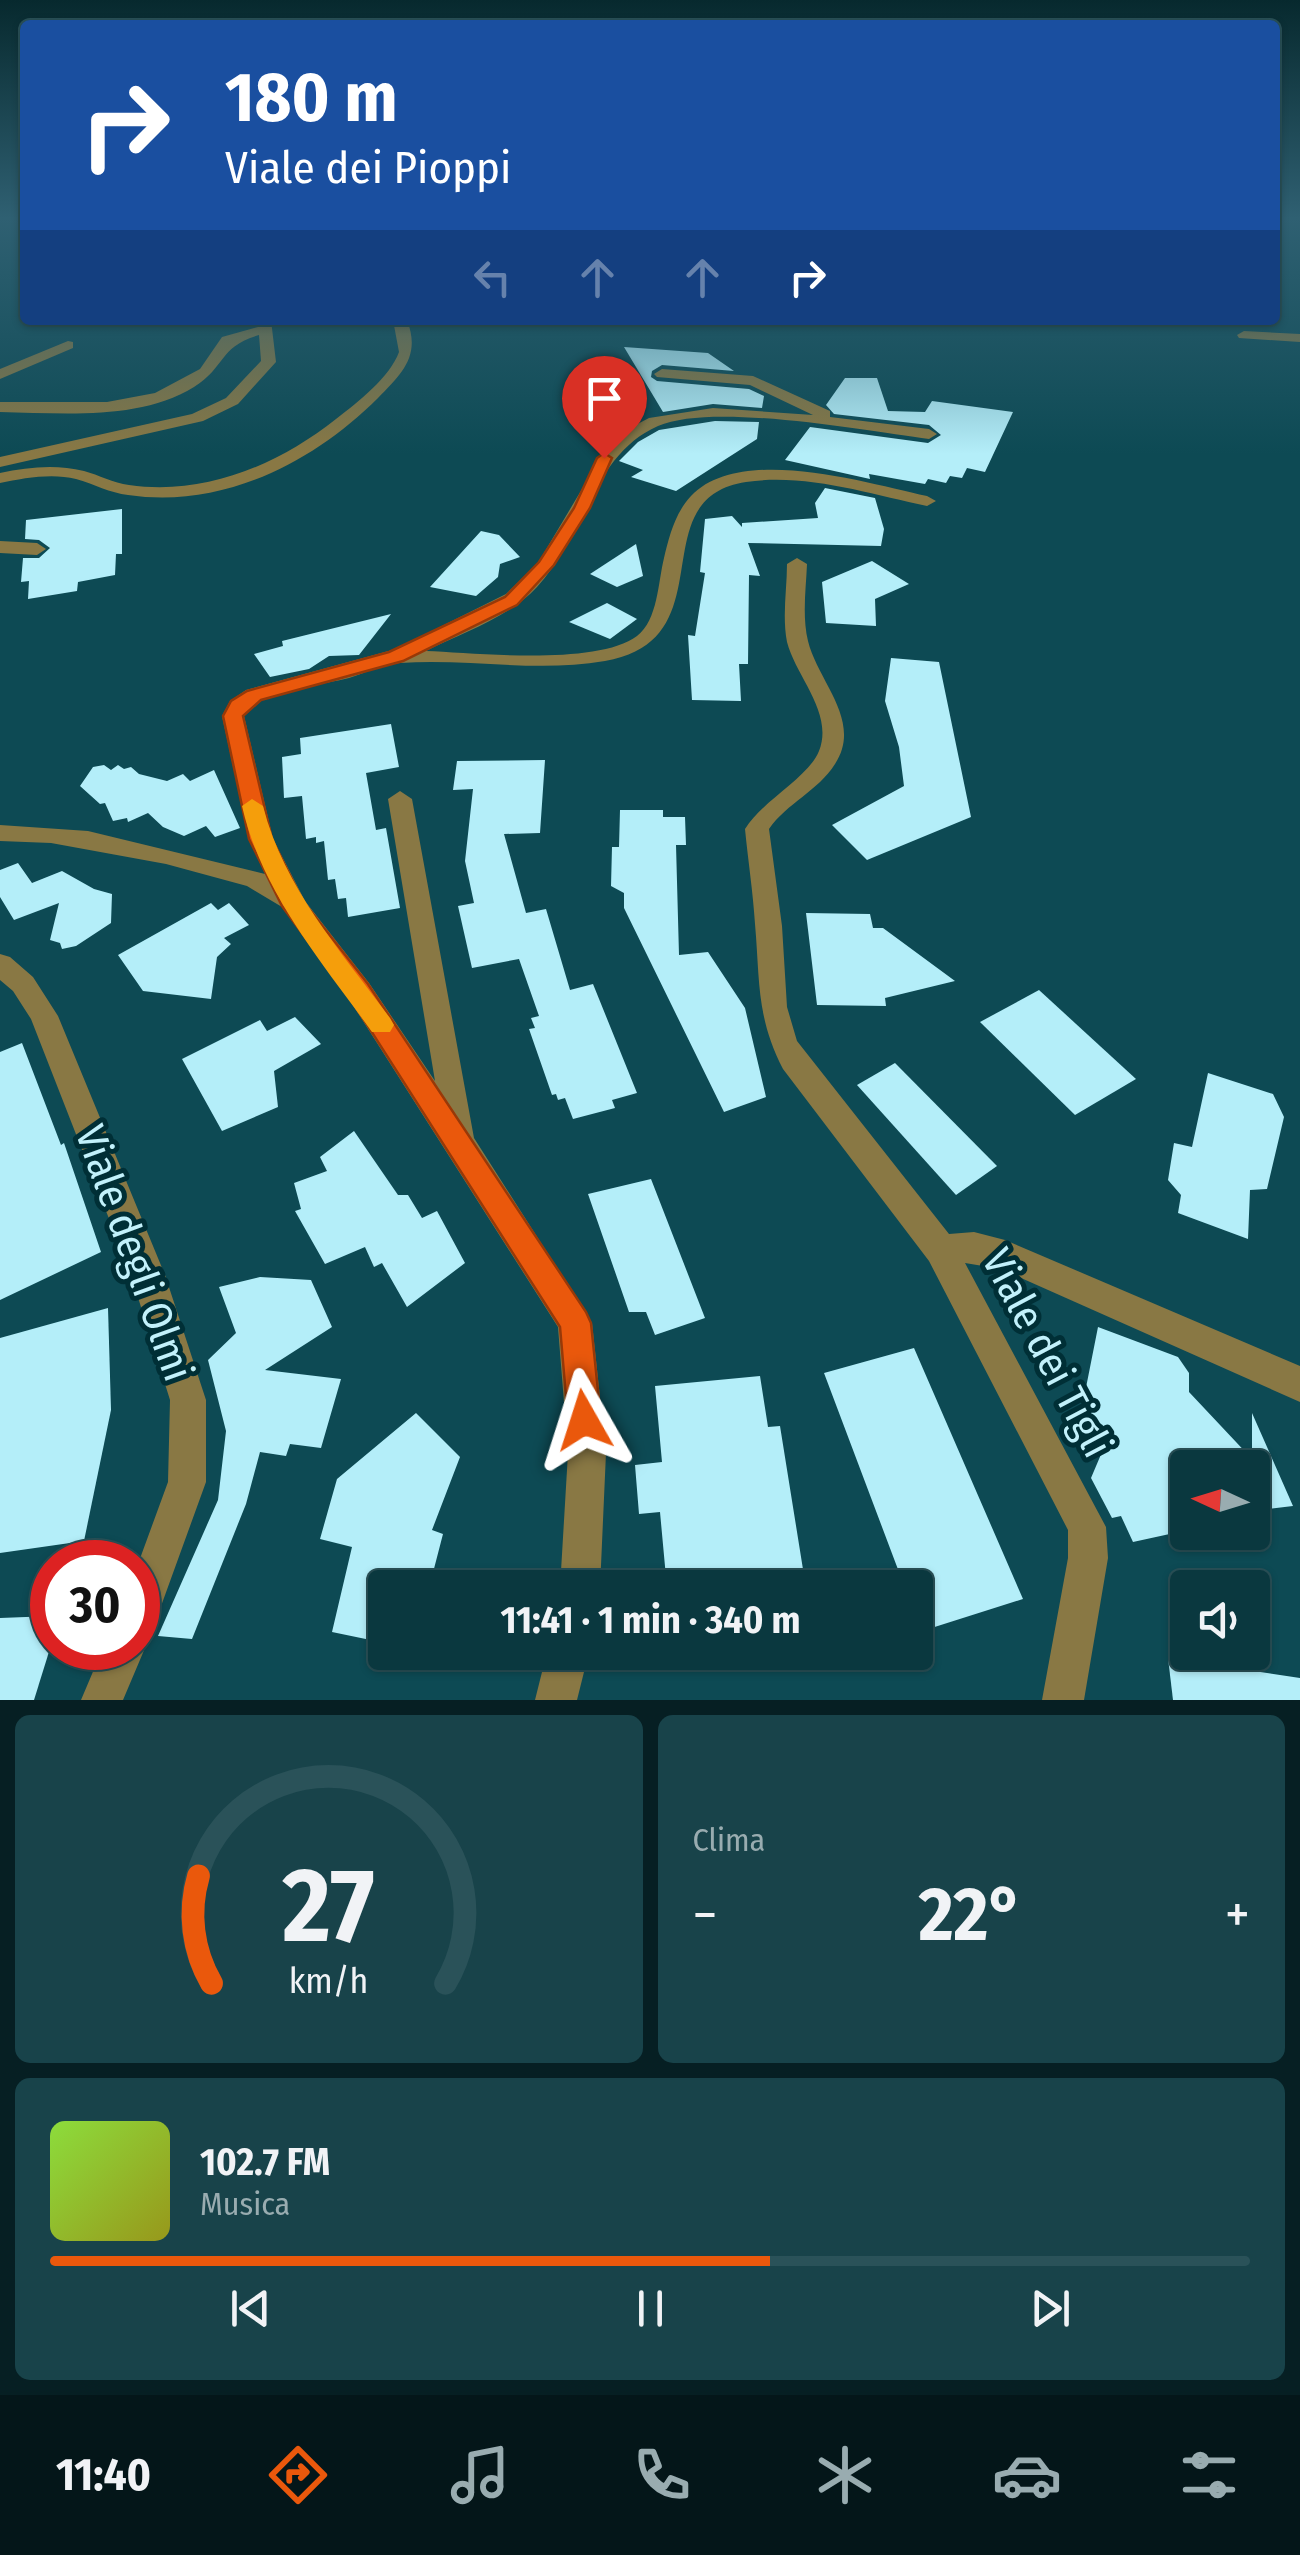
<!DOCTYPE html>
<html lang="it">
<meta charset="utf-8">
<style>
:root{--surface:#0a383f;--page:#18434a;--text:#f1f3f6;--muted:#99acb0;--line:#2a5259;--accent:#ea580c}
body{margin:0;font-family:"Fira Sans Condensed",sans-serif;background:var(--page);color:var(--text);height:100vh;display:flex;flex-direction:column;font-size:38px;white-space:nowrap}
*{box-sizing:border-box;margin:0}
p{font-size:32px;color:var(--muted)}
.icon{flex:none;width:55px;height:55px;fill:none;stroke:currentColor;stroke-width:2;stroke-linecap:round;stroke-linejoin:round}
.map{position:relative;height:1700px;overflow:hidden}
.details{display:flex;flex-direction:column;gap:15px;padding:15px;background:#061f23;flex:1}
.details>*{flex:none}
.banner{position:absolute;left:20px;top:20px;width:1260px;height:305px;border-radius:10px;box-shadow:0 2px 8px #0004,0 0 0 2px var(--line);background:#1a4fa0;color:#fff;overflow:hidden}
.needle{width:65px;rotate:274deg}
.controls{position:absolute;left:1170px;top:1450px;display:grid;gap:20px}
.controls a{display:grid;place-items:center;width:100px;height:100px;border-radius:10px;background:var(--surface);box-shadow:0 2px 8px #0004,0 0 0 2px var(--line);font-size:50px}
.speed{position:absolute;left:30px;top:1540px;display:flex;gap:20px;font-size:50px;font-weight:700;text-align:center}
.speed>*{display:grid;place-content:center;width:130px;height:130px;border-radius:50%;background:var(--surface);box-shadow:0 2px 8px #0004,0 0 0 2px var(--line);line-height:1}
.speed .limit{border:15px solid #d22;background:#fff;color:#111}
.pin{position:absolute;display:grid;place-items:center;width:85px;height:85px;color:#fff;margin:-102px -42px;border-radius:50% 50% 50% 0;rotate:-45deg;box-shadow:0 0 10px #0007}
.pin .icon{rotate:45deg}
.me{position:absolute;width:110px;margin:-55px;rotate:354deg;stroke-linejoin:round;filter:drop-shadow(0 0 8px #0008)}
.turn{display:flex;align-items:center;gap:35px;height:210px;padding:0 40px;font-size:45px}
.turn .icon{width:130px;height:130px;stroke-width:2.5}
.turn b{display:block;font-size:70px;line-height:85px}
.lanes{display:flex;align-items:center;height:95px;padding:0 40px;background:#0003;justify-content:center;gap:50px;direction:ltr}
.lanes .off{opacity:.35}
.big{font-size:75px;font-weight:700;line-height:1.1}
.details .card{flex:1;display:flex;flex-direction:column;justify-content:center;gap:15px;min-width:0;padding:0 35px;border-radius:15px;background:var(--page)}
.details .dial{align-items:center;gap:0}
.dial svg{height:260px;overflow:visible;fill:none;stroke:var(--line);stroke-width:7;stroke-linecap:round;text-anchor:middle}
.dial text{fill:var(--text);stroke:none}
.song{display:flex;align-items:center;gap:30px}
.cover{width:120px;height:120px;border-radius:15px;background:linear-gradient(135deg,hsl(90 70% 55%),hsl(60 70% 35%))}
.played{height:10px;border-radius:5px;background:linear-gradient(90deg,var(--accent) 60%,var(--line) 60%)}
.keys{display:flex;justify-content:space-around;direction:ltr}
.heat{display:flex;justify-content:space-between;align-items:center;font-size:55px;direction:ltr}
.details .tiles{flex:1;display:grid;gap:15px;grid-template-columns:1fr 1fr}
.card:last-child{grid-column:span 2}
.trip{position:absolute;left:368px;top:1570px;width:565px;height:100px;border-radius:10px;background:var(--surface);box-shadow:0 2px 8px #0004,0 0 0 2px var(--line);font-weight:700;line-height:100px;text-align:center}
.tab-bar{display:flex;height:160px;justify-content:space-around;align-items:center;background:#041619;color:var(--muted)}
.tab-bar .icon{width:70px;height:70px}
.tab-bar .on{color:var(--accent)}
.tab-bar b{font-size:45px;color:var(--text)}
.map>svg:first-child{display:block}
</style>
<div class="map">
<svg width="1300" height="1700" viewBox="0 0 1300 1700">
<rect width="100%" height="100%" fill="#0d4a54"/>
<g fill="#b4eef9">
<polygon points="624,347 708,353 734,371 662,365 652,371 651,377 657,381 749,389 764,396 762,408 713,404 663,412"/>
<polygon points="845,378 877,378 888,411 925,412 932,401 1013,412 985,472 967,468 962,478 950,476 946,483 928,479 925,484 869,474 870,479 785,460 810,427 928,443 941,435 929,425 834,414 826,405"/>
<polygon points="715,421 759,422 757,439 676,491 631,477 643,470 619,461 638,442 659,430"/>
<polygon points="825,488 875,498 884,529 881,546 748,543 760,576 749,575 748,664 739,664 741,701 692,700 688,635 695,636 705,573 700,572 705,519 732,516 742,527 742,523 818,518 815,503"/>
<polygon points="122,509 122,554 116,554 115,575 78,582 77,591 28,599 29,581 21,582 23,558 39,558 50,548 39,540 25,539 26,520"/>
<polygon points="481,531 499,535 520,557 500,564 498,577 476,596 430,587"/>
<polygon points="636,544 643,576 617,587 590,574"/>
<polygon points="872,561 909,584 875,599 876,626 826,623 822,582"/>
<polygon points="607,603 637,619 610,639 569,622"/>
<polygon points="391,614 359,655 329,656 309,669 270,677 254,654 283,646 282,641"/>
<polygon points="891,658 939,662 971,817 867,860 832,825 904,786 899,747 885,701"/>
<polygon points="391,724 399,767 366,773 376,830 386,828 400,908 348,917 346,898 338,899 335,879 328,880 324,841 316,843 316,837 306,839 302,796 284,798 282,757 301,754 300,738"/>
<polygon points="545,760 540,833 504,834 526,913 546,909 570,990 593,984 637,1093 612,1100 615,1108 573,1119 565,1098 558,1100 556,1094 552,1095 529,1029 535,1028 531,1018 539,1016 519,959 472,968 458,906 474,903 465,861 473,789 453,790 457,761"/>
<polygon points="104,765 111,770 118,765 124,769 131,767 139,774 167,781 183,774 190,781 214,770 240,828 215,837 206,826 184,836 163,827 148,813 128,822 127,818 113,821 105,803 100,804 80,786 93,767"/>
<polygon points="620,810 663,810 663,817 685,817 686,845 676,845 679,955 708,952 745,1008 766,1097 724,1112 624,908 624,893 611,886 612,847 619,847"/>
<polygon points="18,863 32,883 62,871 94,889 112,894 111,923 76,946 62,949 60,943 50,940 59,903 14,920 0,897 0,870"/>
<polygon points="211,903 218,910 229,903 249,925 224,938 231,944 217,957 211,999 143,991 118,955"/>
<polygon points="806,913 870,914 873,928 883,928 955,981 885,998 886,1006 817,1005"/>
<polygon points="1039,990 1136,1079 1075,1115 980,1022"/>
<polygon points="295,1017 321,1044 274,1071 278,1107 222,1131 182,1059 260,1020 267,1031"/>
<polygon points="22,1043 61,1145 64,1143 101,1252 0,1300 0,1052"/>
<polygon points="895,1063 997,1166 956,1195 857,1085"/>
<polygon points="1208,1073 1273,1094 1284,1117 1267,1189 1250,1190 1248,1239 1178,1213 1181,1195 1168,1180 1174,1143 1192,1147"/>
<polygon points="354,1131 398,1195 408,1195 422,1218 437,1211 465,1263 407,1307 382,1263 374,1267 365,1247 325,1264 295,1211 301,1209 294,1183 327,1171 320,1157"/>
<polygon points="651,1179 705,1318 655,1335 646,1312 629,1312 588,1194"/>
<polygon points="260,1277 311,1280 332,1327 265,1370 341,1379 321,1448 290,1444 286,1456 260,1452 246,1504 192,1639 158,1636 218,1500 226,1431 208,1360 236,1333 219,1287"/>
<polygon points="108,1308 111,1410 84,1541 0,1553 0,1338"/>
<polygon points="1098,1327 1178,1357 1189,1373 1189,1392 1252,1459 1252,1413 1293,1506 1252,1511 1252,1468 1188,1468 1188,1530 1133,1542 1121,1516 1112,1518 1091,1478 1102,1452 1076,1438"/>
<polygon points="914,1348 1023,1599 922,1631 915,1614 915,1588 905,1588 824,1373"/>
<polygon points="760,1376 768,1427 780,1426 806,1588 667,1588 660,1512 639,1514 635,1465 662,1462 655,1386"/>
<polygon points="416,1413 460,1457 432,1530 443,1534 429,1588 385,1588 385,1643 332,1632 352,1547 320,1539 337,1479"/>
<polygon points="52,1616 52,1642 34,1700 0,1700 0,1618"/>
<polygon points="1168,1658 1300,1678 1300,1700 1173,1700"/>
</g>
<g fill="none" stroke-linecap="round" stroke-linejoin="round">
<g fill="#897844" fill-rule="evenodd">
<path d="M257 320H271L276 362 238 404 203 421 0 467V457L192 414 226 398 261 361 259 335C218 347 227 366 194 387 139 421 62 413 0 412V402H107L155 393 200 369 222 337 258 327Z"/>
<path d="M393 320H407C421 356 402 373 378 398 313 463 222 509 128 495 110 493 94 484 76 479 52 473 24 478 0 483V473C28 467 56 464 84 471 99 475 113 483 129 485 204 496 278 465 336 419 358 402 390 377 399 352Z"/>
<polygon points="1244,331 1300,334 1300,342 1239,338 1237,335"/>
<polygon points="68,341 73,342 73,348 0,379 0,369"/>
<path d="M662 369 753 376 830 411V417L929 429 937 434 929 439C865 431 713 402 658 426 593 454 582 539 537 587 510 617 462 633 426 651 476 653 597 666 637 636 658 620 658 582 664 558 669 537 675 513 691 496 741 444 866 483 927 496L936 501 927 506C869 494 806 473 746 482 639 498 728 640 605 661 536 673 468 658 400 663 383 664 365 673 349 678 321 685 286 688 260 701 253 704 248 709 244 716L273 839 305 901 369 983 435 1081 388 799 400 791 412 799 474 1138 592 1323 606 1453 600 1588H560L568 1453 558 1327 349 999 282 907 247 886 166 864 51 843 0 841V825L88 831 265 874 249 839 222 716 230 701 246 690 396 649 506 594 538 563 607 447 626 430 649 418 713 408 813 415 750 385 657 377 654 374Z"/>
<polygon points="0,541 37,543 46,549 37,555 0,553"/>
<path d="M797 558 807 564C806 589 802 616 808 641 818 682 863 721 835 764 818 791 787 803 769 829L782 926 787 1007 797 1041 949 1234 974 1232 1005 1240 1300 1366V1402L1001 1269 965 1263 1106 1527 1108 1558 1084 1700H1042L1068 1558V1530L929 1261 783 1069C756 1017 760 980 755 924 753 892 748 860 745 829 763 800 809 777 819 751 834 713 796 677 787 642 782 616 787 589 787 564Z"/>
<polygon points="0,954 10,957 33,977 58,1016 165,1275 206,1400 206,1482 152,1631 140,1637 145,1648 123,1700 81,1700 103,1648 138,1648 138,1564 168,1482 170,1400 131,1275 31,1019 13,991 0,980"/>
<polygon points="547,1652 589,1652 577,1700 535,1700"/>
</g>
</g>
<linearGradient id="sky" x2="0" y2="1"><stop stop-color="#07292e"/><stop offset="0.48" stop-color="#2f6072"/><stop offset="1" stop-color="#2f6072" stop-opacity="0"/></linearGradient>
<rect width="1300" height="454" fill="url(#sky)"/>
<polygon fill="#ea580c" stroke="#983908" stroke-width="2.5" points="604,453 612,458 590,508 554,565 517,605 403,661 261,700 243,716 272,839 303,901 368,984 586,1312 591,1323 601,1420 596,1432 584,1437 573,1432 568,1420 560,1327 350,998 282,906 249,839 223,716 231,701 247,691 389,652 505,597 539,562 574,508 597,458"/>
<path fill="#f59e0b" d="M252 799 263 806C284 888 341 951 390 1018L394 1025 390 1032H372C321 961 262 893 242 806Z"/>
<g text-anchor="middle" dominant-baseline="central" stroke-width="10" stroke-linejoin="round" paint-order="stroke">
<g font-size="42" fill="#c2f1fb" stroke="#002f36">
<text transform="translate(134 1253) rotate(70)">Viale degli Olmi</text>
<text transform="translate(1047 1353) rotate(62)">Viale dei Tigli</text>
</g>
</g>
</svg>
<div class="controls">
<a><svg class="needle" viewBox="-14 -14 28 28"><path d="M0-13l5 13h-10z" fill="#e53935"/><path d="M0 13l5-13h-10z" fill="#99acb0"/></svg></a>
<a><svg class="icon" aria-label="sound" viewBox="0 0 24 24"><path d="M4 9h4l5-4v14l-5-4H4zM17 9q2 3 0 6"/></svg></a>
</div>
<div class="speed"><div class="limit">30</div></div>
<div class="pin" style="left:604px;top:458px;background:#d93025"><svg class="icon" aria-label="arrive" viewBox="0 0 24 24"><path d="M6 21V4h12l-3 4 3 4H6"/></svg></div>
<svg class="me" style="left:584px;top:1420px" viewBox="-20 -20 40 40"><path d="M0-17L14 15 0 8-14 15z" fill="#ea580c" stroke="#fff" stroke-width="4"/></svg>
<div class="trip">11:41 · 1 min · 340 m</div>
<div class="banner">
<div class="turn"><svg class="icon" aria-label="right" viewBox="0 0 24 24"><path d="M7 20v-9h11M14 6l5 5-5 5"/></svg><div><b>180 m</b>Viale dei Pioppi</div></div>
<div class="lanes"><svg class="icon off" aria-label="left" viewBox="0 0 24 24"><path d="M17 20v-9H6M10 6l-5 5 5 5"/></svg><svg class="icon off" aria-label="ahead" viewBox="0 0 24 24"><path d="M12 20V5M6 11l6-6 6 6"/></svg><svg class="icon off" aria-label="ahead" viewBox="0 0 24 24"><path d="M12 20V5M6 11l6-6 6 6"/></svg><svg class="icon" aria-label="right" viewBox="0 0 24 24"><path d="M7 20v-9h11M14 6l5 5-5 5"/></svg></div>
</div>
</div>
<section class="details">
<div class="tiles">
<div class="card dial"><svg viewBox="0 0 100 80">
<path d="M14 69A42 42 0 1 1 86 69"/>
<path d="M14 69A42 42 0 0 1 10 36" stroke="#ea580c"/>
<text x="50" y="56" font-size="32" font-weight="700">27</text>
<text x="50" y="72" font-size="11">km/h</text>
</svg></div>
<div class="card"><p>Clima</p>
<div class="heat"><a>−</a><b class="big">22°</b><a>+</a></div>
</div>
<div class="card">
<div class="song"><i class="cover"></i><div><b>102.7 FM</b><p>Musica</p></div></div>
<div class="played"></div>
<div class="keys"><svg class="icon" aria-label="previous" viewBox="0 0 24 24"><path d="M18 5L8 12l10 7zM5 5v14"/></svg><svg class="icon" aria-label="pause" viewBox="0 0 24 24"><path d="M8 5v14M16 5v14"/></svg><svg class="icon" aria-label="next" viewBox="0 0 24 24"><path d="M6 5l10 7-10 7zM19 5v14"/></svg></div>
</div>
</div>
</section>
<nav class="tab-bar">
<b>11:40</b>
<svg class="icon on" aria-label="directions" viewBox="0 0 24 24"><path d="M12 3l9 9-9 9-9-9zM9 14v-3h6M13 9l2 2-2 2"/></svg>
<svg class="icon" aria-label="music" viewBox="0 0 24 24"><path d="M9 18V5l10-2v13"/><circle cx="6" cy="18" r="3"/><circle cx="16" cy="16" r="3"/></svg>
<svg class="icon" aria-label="phone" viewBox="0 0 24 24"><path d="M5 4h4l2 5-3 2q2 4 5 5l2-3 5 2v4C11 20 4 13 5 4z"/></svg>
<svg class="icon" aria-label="climate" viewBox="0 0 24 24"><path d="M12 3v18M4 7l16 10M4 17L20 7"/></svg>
<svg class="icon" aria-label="car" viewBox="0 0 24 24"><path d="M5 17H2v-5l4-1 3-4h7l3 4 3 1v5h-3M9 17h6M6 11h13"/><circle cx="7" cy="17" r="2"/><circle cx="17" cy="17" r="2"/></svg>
<svg class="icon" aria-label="filters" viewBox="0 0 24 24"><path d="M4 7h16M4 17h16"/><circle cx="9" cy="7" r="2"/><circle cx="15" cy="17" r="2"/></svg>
</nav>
